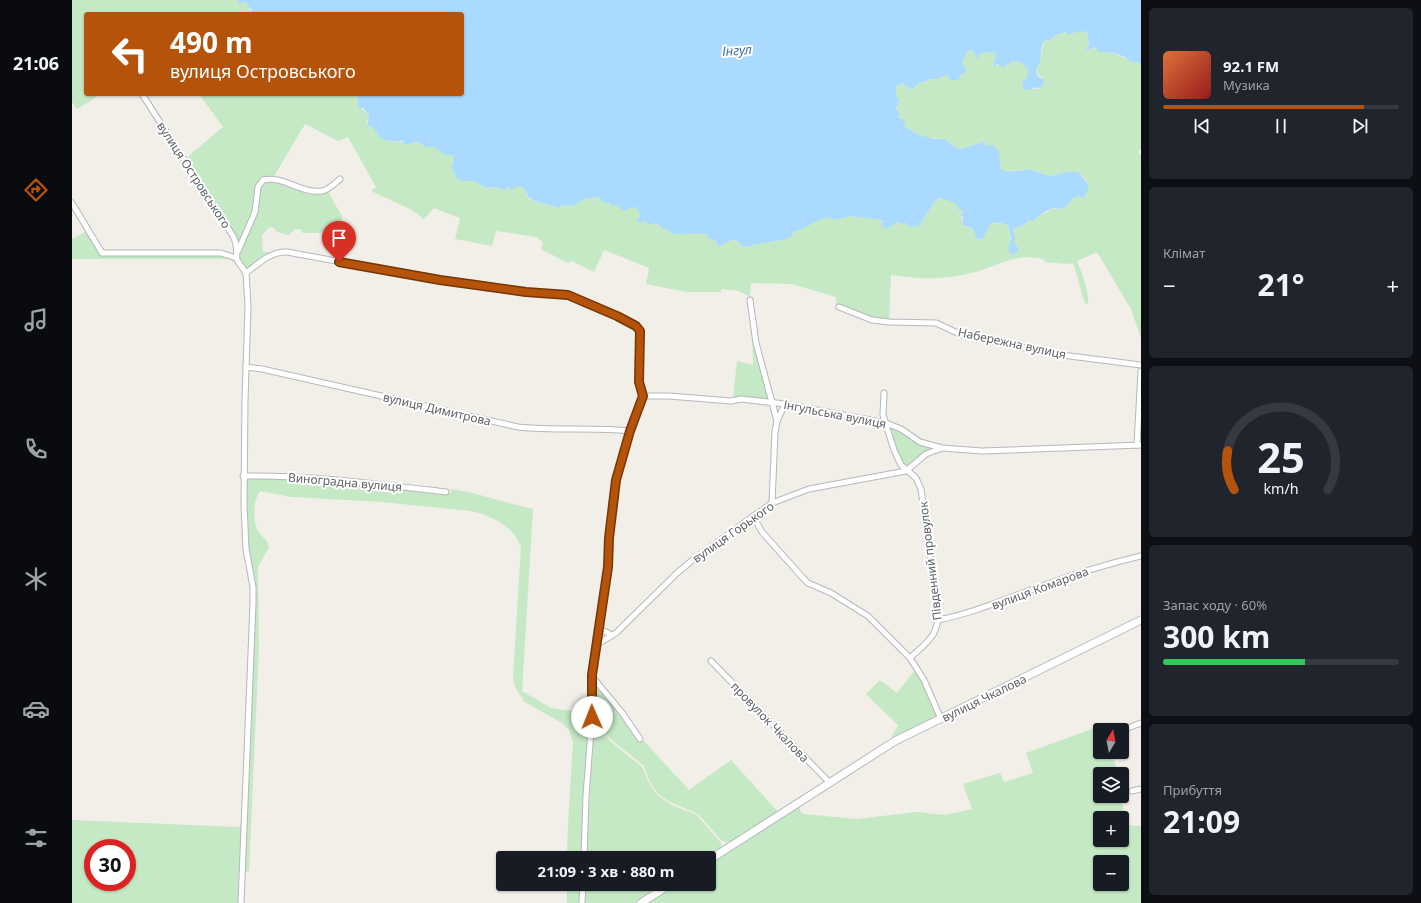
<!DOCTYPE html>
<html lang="uk">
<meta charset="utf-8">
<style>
:root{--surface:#171b24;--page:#20242c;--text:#f1f3f6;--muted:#9ea1a6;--line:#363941;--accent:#b45309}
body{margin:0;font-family:"Noto Sans",sans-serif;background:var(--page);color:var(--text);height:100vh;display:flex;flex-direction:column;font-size:15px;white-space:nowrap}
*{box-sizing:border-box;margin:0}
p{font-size:13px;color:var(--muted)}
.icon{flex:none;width:22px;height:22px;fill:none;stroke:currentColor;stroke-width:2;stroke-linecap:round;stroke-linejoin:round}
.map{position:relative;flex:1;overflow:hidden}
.sheet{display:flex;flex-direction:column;gap:8px;padding:8px;background:#0d0f14;width:280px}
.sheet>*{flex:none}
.banner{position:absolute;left:12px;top:12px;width:380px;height:84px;border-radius:4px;box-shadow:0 1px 3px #0004;background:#b45309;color:#fff;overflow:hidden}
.needle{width:26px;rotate:10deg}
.fabs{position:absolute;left:1021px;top:723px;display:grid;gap:8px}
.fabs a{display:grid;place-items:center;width:36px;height:36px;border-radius:4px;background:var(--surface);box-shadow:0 1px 3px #0004;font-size:20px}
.speed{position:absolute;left:12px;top:839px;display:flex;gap:8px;font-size:20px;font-weight:700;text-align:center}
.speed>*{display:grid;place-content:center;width:52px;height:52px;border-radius:50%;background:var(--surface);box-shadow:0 1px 3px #0004;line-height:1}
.speed .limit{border:6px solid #d22;background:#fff;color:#111}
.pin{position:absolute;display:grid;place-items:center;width:34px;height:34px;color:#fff;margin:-41px -17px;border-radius:50% 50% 50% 0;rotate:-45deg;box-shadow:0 0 4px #0007}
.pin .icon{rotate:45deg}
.me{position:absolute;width:44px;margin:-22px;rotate:359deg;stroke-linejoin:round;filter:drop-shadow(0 0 3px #0008)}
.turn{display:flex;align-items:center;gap:14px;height:84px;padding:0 20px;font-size:18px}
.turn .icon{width:52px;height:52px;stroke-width:2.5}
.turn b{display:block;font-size:28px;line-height:34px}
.big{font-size:30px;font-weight:700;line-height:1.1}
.sheet .widget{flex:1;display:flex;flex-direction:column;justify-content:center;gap:6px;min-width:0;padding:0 14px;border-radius:6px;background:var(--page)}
.sheet .dial{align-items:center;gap:0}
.dial svg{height:104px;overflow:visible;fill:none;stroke:var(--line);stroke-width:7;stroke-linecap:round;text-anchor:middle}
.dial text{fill:var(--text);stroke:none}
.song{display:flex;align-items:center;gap:12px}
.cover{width:48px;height:48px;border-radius:6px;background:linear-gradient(135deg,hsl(20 70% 55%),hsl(0 70% 35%))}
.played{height:4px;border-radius:2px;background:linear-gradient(90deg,var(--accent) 85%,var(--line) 85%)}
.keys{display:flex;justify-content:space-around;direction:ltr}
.heat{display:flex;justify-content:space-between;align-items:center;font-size:22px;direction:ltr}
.charge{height:6px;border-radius:3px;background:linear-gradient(90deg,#34c759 60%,var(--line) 0)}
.trip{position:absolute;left:424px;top:851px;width:220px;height:40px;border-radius:4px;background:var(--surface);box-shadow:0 1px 3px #0004;font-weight:700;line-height:40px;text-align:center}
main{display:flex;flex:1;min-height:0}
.dock{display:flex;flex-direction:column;width:72px;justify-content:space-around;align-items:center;background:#090b0e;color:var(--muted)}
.dock .icon{width:28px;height:28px}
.dock .current{color:var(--accent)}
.dock b{font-size:18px;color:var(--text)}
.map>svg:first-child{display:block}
</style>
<main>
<nav class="dock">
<b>21:06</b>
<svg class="icon current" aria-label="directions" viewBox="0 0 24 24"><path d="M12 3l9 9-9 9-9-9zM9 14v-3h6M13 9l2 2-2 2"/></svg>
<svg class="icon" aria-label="music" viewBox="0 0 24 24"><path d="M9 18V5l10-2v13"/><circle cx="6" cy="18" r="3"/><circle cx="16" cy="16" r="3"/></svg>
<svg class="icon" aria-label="phone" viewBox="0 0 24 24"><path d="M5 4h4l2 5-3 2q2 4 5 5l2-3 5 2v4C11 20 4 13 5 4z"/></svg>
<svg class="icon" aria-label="climate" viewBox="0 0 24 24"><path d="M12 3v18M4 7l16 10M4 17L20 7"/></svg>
<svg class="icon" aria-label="car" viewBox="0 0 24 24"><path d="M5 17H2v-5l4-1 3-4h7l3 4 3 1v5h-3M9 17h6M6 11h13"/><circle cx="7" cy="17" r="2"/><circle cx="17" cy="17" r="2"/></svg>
<svg class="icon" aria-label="filters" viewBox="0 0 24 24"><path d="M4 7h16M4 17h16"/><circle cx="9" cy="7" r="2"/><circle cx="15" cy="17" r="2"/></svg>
</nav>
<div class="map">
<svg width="1069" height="903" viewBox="0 0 1069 903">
<rect width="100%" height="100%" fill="#f1efe8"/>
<g fill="#c5e8c5" fill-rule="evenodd">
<polygon points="0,0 165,0 166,3 174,2 180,12 178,14 14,14 14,94 29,94 5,109 0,102"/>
<path d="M1002 31H1011L1015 33 1017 44 1015 47 1014 52 1023 47 1029 52C1045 49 1054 64 1067 62L1069 65V148L1066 152 1069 156V338L1059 309 1025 252 1005 261C1009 270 1018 295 1016 304L1013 303C1008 290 1006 276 1001 263L995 264 973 262 971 259C965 258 959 257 953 257 934 259 917 269 899 273 873 280 846 279 819 275L817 321 791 317 764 305V297L720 284 679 283 678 297 667 291 649 289V292H614L574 284 577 268 532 250 522 272 500 261 496 263 469 249 471 243 465 237 424 231 420 246 383 239 388 218 362 208 352 219 340 210 299 191 304 187 276 137 266 141 233 124 201 178 187 182 184 205 168 240H166L113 159 151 127 127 94H281L285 96 289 108 297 116 294 124C311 131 307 142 331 142L332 145 345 142 355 147H362L374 155H381L382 159 379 167C390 184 383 178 401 181 406 182 409 188 415 188 421 188 425 186 430 190 435 187 443 186 448 186L452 188C454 190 454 192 454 195 458 204 477 202 485 208L492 205 501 206C509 199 518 198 528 197L530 202 544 204 555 210 563 207 569 214 566 219V223L573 221 579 225 584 223 591 229H595L597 232C610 238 622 229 635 234L637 238 643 240 645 245 649 247C653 242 662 239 667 242 669 243 669 246 671 247 687 241 710 245 722 232 733 229 753 211 763 220L779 216 785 218 790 216 795 218 809 220 812 228 815 229 825 222 829 224 834 223 837 226H847L863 201 869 198 884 202 886 208 891 211 889 215 891 226 899 228 904 232V237L906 240C922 234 906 218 936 225L939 243 945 253 947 248 942 243 941 229 950 226 964 216 976 212 979 209 990 208 1004 196H1013L1016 183 1006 172H994L978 176 955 169 950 171C942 168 938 174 929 169V163L911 142 888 149 884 148 873 139 856 138 844 134 833 127 830 119 826 117 828 114 824 110 826 107 827 99 824 96 823 89 827 85 831 83 838 89H842L846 84 874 75 882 80 893 73 894 68 890 65V62L897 50 902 52 904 57 909 53 922 52 924 55 921 64 924 66 927 64 929 67H933L940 61 948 62 956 69V76L950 83 951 88 967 89 969 88 970 78 965 73C965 68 967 65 968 60 970 53 969 48 973 41 975 40 977 40 979 39 986 35 989 30 998 34Z"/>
<path d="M192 181H200L223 188 255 190 271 218 251 233H231L228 229H224L216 235 203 231V228L198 227 190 235 191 252H203L179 268C173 268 170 264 166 260 168 243 178 230 184 214 188 201 183 196 192 181Z"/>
<polygon points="15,231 29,254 149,255 162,258 166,265 158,259 0,259 0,239"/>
<polygon points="680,324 697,400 661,399 665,361 681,365"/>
<polygon points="818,427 865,447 835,467 831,466 823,449"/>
<path d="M180 477 254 481 370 493H379V489C407 493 433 503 461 509L450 691 479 708 501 711 502 706 519 709 512 796 509 858H495L496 824 501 742 497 730 490 723 451 701V698C445 692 442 686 441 677L449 547C442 526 418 515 398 511L310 502 219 497 189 491C181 496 181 521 185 529 188 536 196 539 197 547L186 567 187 646 177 871 172 873 183 603C177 563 173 522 174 481Z"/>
<polygon points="844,669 854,688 865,717 822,739 820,736 826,725 794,694 808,680 825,693"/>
<polygon points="522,681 570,739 617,790 659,760 706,812 657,843 650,841 626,814 598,802 587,795 579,784 571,765 536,737 522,717"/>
<polygon points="522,723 525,724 529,728 538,741 570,767 578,785 586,796 602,806 625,815 649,843 649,848 634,858 514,858"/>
<path d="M1028 726 1030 730H1028V752H1039L1047 774H1028V796H1049L1055 825 1069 826V903H572L602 884H637V862L725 805 731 814 785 819 845 812 873 815 900 809 891 784 928 773 932 782 961 773 954 753ZM1028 818H1050V840H1028ZM1028 862H1050V884H1028Z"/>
<path d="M0 820 165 827 170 825 167 903H0ZM21 848H55V882H21Z"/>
<polygon points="495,884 509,884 508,903 495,903"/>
<polygon points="513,884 594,884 564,903 512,903"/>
</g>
<path fill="#aadaff" d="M165 0H1069V65L1067 62C1057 63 1058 60 1050 56 1043 52 1034 52 1027 52L1023 47 1013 52 1017 44 1015 33 1011 31 996 34 993 32 984 35 978 40H974C967 46 970 53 968 61 967 65 963 69 965 74 966 77 970 78 972 81L970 87 966 89 963 87 957 90H951L950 83 956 76V69L948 62 940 61 933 67H929L926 64 922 66 921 64 924 55 922 52 909 53 904 59 902 52 897 50 890 62V65L894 68V72L889 75 886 80H877V77L874 75 864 79H860L846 84 840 90 830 83 824 87V96L827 99 826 106 824 109 828 114 826 117 832 120 833 127 847 135 862 139H873L884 148 888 149 911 142 915 146 921 145 927 152 929 169C938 175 942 168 950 171L955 169 978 176 994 172H1006L1017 185 1012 199 1008 196C998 196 997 207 990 209 987 209 985 208 983 208 978 208 964 217 961 221L958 220 950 226 941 229 943 237 942 243 947 248 945 253 939 254 936 250 939 239 936 225C915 220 920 223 911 238L905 240C901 226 903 230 890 225L891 218 889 215 891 211 886 209 884 203 868 198 863 201 847 226 838 227 834 223 829 224 825 222 815 229 809 226 811 222 809 220 793 218 790 216 787 218 779 216 763 220C753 212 734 229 722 232L719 236 714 239 671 247C669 246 668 243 667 242 662 238 652 243 648 247L645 245 643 240 637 239 635 234C621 231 610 238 597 232L595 229H591L584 223 577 225 573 221 566 223 565 221 569 214 563 207 551 211 545 205 540 206 538 203 530 202 528 197C518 198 509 199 501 206L492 205 486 208C477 203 464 204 456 197 454 194 455 192 452 188L448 186 439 189 435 187 432 190 423 187 413 188 402 181H389L385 178 379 167 382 159 381 155H373L362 147H355L345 142 332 145 331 141C327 142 312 141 309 138 304 133 303 127 295 125L297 116 291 108H286L287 104 285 96 281 94H390V14H178L180 10 176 6 174 2 166 3Z"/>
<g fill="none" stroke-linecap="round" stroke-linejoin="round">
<g stroke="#b5b8bc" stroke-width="7">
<g id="street">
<path d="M70 94 161 236C166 245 164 251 165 260L174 273"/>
<polyline points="0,203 30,253 149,253 164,258"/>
<path d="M166 251 183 212 186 187 191 180C211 175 229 194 250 191 257 190 263 183 268 179"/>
<path d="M174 273C186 264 199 251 215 252L368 280 401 283 454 292 496 295 545 316 564 326 568 331 567 382 571 396 558 431 544 480 537 538 536 567 519 675 520 717 514 796 512 858"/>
<polyline points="678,300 684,343 705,421"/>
<polyline points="767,307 800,320 817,322 864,323 890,335 982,354 1069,365"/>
<path d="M174 367 190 369 446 427C483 431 521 427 558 431"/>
<path d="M812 393 811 415 822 450 829 465 844 478 849 489 866 611C867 636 855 642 838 658"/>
<polyline points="571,396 597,396 659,401 669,399 713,404 814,423 829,429 848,442 870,448 910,451 1069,445"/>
<polyline points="1065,445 1069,371"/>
<path d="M171 476C239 475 307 484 374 492"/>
<polyline points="700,503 703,432 705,421 713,404"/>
<polyline points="681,516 690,532 731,578 736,583 759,593 796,616 838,658 852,680 869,719"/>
<path d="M866 620C902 613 935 598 970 586 1003 574 1035 564 1069 556"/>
<polyline points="526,628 540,635"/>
<polyline points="524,645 544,633 605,573 623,558 700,503 737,489 834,471 854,454 870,448"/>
<polyline points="639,661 757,782"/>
<polyline points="519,675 551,714 568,739"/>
<polyline points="1050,730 1069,723"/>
<polyline points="1060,791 1069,789"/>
<polyline points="169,903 181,603 181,587 174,549 172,505 173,400 176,306 174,273"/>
<polyline points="510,903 511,884"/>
</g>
</g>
<g stroke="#b6babf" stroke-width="9">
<g id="secondary">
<polyline points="637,860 823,741 1069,620"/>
<polyline points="569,903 599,884"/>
</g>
</g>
<use href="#street" stroke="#fff" stroke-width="5"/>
<use href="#secondary" stroke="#fff" stroke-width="7"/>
</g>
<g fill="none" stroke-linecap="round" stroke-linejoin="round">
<g stroke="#753606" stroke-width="10">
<polyline id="route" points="267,262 368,280 454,292 496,295 545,316 564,326 568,331 567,382 571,396 558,431 544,480 537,538 536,567 520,675 520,717"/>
</g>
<use href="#route" stroke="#b45309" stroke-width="7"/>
</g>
<g text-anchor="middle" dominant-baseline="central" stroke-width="4" stroke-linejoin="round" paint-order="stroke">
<g font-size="12" fill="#5f6368" stroke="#fff">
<text transform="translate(122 175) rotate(57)">вулиця Островського</text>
<text transform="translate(940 343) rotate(12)">Набережна вулиця</text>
<text transform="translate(365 409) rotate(13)">вулиця Димитрова</text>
<text transform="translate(763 414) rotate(11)">Інгульська вулиця</text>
<text transform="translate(273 482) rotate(5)">Виноградна вулиця</text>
<text transform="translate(661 532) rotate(-35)">вулиця Горького</text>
<text transform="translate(858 561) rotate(-97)">Південний провулок</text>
<text transform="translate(968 588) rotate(-20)">вулиця Комарова</text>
<text transform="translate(912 698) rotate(-26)">вулиця Чкалова</text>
<text transform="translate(698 722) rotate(46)">провулок Чкалова</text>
</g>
<g font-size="13" font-style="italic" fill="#4174aa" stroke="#fff">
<text transform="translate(665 50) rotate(-4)">Інгул</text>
</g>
</g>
</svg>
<div class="fabs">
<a><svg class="needle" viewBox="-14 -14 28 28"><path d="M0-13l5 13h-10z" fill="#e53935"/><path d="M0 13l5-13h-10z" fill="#9ea1a6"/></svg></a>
<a><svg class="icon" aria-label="layers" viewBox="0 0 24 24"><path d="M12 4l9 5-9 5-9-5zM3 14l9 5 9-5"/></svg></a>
<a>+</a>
<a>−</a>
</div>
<div class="speed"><div class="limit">30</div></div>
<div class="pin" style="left:267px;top:262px;background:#d93025"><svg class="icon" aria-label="arrive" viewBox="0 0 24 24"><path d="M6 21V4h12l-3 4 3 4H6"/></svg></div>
<svg class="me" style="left:520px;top:717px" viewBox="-20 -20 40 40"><circle r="19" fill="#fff"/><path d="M0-13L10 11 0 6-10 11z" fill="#b45309"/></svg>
<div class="trip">21:09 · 3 хв · 880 m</div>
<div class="banner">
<div class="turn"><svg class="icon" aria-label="left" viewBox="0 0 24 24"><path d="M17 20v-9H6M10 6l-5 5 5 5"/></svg><div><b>490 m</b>вулиця Островського</div></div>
</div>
</div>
<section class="sheet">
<div class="widget">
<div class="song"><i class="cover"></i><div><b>92.1 FM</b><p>Музика</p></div></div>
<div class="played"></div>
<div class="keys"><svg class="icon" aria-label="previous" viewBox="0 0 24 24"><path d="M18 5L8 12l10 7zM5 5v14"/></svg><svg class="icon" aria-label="pause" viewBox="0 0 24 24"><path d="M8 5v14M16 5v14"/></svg><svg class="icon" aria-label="next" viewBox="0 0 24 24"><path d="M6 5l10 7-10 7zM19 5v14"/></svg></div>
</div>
<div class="widget"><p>Клімат</p>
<div class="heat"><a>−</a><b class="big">21°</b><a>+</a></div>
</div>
<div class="widget dial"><svg viewBox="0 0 100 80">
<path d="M14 69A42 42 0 1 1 86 69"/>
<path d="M14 69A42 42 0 0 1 9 39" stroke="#b45309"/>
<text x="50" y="56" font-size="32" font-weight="700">25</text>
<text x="50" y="72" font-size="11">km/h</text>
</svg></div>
<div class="widget"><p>Запас ходу · 60%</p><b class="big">300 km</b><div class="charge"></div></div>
<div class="widget"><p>Прибуття</p><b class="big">21:09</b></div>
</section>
</main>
